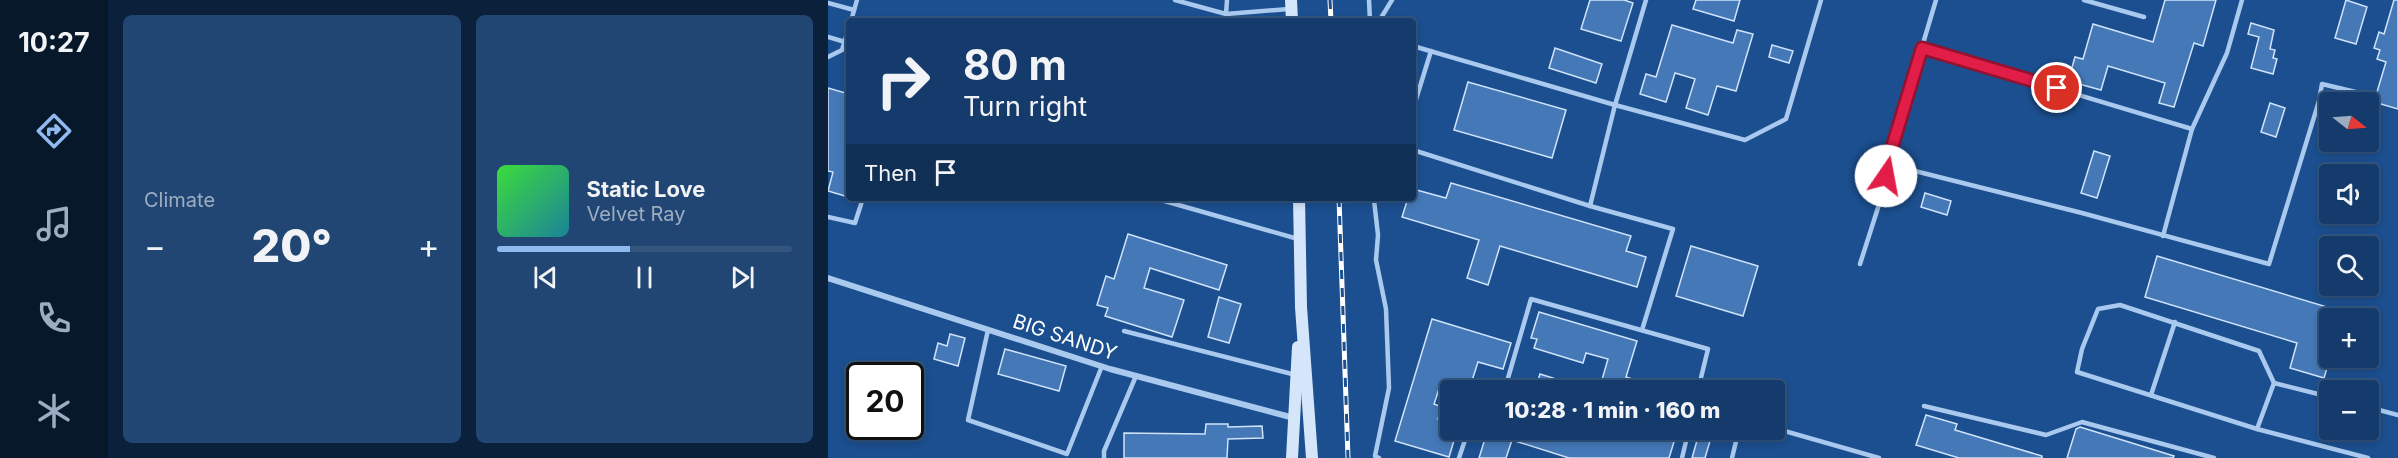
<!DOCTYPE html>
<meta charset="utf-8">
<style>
:root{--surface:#143b6b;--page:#214673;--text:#f1f3f6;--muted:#9dadc1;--line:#33557e;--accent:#90b9f0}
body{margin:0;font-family:Inter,sans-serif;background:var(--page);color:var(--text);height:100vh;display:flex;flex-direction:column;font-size:22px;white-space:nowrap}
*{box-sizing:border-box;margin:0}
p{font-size:20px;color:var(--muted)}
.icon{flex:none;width:33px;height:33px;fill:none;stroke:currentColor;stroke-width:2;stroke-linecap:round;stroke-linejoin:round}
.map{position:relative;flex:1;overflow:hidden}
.drawer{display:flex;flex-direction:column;gap:15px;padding:15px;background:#0b203b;width:720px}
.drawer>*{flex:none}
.hud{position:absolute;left:18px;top:18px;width:570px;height:183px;border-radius:6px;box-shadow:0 3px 9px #0003,0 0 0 2px var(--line);background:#143b6b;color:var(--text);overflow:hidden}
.needle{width:39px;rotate:107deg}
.fabs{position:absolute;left:1491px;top:92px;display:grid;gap:12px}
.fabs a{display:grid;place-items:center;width:60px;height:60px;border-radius:6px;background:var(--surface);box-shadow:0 3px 9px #0003,0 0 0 2px var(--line);font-size:30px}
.speed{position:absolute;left:18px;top:362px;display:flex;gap:12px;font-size:30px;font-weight:700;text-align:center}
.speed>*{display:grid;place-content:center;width:78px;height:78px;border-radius:50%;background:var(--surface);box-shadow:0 3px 9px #0003,0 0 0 2px var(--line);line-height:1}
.speed .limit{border:3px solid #111;border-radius:9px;background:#fff;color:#111}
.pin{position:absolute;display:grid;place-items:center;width:51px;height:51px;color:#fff;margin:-26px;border:3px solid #fff;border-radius:50%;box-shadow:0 2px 6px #0007}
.me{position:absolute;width:66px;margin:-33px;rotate:12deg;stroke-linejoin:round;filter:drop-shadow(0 0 4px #0008)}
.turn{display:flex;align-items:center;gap:21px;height:126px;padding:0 18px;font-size:27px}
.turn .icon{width:78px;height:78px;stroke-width:2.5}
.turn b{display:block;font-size:42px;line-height:51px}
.then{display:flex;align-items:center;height:57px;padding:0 18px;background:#0003;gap:12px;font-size:22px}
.big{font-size:45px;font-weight:800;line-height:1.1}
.drawer .widget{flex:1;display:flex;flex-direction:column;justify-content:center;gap:9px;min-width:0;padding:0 21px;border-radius:9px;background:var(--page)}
.song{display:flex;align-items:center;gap:18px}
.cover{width:72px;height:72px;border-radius:9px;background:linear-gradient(135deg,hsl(120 70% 55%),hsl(190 70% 35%))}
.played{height:6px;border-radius:3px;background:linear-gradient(90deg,var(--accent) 45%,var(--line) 45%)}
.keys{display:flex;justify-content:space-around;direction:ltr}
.heat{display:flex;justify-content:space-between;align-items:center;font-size:33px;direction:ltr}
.drawer .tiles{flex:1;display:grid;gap:15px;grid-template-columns:repeat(2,1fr)}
.trip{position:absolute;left:612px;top:380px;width:345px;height:60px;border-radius:6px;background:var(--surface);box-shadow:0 3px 9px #0003,0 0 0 2px var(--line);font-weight:800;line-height:60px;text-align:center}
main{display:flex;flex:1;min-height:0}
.menu{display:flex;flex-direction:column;width:108px;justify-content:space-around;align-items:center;background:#08182b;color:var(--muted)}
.menu .icon{width:42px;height:42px}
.menu .on{color:var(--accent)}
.menu b{font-size:27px;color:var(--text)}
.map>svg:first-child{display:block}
</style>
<main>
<nav class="menu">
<b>10:27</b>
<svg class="icon on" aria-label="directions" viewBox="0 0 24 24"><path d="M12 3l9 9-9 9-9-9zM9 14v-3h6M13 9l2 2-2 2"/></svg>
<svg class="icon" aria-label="music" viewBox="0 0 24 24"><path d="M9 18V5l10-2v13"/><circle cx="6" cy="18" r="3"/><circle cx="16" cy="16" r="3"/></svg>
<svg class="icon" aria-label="phone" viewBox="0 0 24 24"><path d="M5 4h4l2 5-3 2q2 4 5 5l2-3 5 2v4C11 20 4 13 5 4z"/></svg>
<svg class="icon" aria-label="climate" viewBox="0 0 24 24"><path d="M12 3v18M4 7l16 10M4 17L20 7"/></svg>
</nav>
<section class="drawer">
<div class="tiles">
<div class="widget"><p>Climate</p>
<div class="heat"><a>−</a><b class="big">20°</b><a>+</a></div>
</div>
<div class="widget">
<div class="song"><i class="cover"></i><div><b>Static Love</b><p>Velvet Ray</p></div></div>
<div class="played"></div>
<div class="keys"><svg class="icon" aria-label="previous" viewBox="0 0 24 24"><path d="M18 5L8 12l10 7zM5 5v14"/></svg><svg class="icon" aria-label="pause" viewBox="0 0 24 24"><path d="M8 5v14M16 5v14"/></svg><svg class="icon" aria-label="next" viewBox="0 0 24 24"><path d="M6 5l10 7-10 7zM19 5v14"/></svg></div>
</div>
</div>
</section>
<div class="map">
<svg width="1570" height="458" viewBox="0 0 1570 458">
<rect width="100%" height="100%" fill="#1b4f8f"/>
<g fill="#4478b7" stroke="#cfe3fa" stroke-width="1.5">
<polygon points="762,0 796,0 805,3 793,41 753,29"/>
<polygon points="868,0 912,0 906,21 865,9"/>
<polygon points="1337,0 1388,0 1375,46 1366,43 1346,107 1331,103 1337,83 1280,66 1273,90 1240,81 1247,57 1255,59 1265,24 1325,42"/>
<polygon points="1518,0 1539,7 1528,44 1507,38"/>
<polygon points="1566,0 1570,0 1570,109 1546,102 1558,62 1549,59 1552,50 1546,48 1551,32 1556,34"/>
<polygon points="1423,23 1446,30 1442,49 1447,50 1445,58 1449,59 1445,74 1423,68 1431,37 1420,34"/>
<polygon points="844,25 905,43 909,30 925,34 908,91 889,86 880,115 858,108 867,79 847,73 838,102 812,94 818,74 828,77"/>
<polygon points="944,45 965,51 961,63 941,57"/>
<polygon points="727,48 774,64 768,83 721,68"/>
<polygon points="640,82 738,110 724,158 626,130"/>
<polygon points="0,88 21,94 21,180 17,196 0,191 5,172 0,171"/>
<polygon points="1442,103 1457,108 1448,137 1433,132"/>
<polygon points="1266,151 1282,156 1269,198 1253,193"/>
<polygon points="623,183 803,236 798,251 818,257 809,287 672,246 660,285 639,278 651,240 574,217 580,198 585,198 585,189 618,198"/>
<polygon points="1097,193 1123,201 1119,215 1093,207"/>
<polygon points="300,234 399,265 391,290 322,268 316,288 356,300 344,337 277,316 280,308 269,305 278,276 286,279"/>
<polygon points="863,246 930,266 915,316 848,296"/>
<polygon points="1329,256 1529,316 1529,318 1502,318 1502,358 1496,378 1462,368 1469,343 1317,297"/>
<polygon points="391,297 413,304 401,343 380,337"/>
<polygon points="711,312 809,341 798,377 833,388 832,390 771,390 780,359 758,353 755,363 706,348 709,339 703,338"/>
<polygon points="604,319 683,343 675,369 650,362 641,390 626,390 612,386 606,404 614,407 610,419 620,422 617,431 628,434 621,457 567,441"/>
<polygon points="122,334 137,338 130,366 106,359 110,343 119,346"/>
<polygon points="177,349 238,366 231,391 170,374"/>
<polygon points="712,374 757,388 757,390 707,390"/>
<polygon points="1098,415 1129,424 1127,430 1214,456 1214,458 1131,458 1088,445"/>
<polygon points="378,424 400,424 400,427 434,426 435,438 400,439 399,458 296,458 296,433 377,434"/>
<polygon points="1252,427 1346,456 1345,458 1239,458 1248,429"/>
<polygon points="660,429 850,429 841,458 741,458 684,440 678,458 651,458"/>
<polygon points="870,437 882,441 877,458 864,458"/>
</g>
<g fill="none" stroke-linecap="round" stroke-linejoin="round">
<g stroke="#a9c9ee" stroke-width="4.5">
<polyline points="347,0 398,14 399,0"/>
<polyline points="541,0 542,21"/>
<polyline points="1108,0 1059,164 1254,213 1441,264 1491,101 1494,84 1536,94"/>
<polyline points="1256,0 1316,17"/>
<polyline points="0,3 26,10"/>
<polyline points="398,14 461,9"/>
<polyline points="23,21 29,0"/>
<polyline points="551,21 564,0"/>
<polyline points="0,37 17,42"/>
<polyline points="585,46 787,105 917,140 958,119 993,0"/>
<polyline points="1094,48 1364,129"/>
<polyline points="0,57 14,50 21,27"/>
<polyline points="585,109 603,51"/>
<polyline points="585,150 762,206 845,229 814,330"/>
<polyline points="326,198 470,239"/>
<polyline points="486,198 511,201 546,200 550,235 548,260 558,309 561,388 547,456 551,458"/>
<polyline points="762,206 787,105 818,0"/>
<polyline points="0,217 27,223 35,198"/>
<polyline points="1335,236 1364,129 1399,53 1414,0"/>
<polyline points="1032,264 1056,189 1059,164"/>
<polyline points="160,330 140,420 239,454 274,366"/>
<polyline points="296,331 468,375"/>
<polyline points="674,390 678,385 703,299 880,349 870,390"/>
<polyline points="1323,395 1347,322"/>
<polyline points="1502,397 1446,383 1431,351 1292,305 1270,309 1254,349 1249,372 1429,429 1540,458"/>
<polyline points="1096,406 1218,435 1254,422 1386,458"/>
<polyline points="1540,407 1570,415"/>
<polyline points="946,428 1051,458"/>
<polyline points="1429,429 1446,383"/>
<polyline points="276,458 276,451 308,376"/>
<polyline points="631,458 638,437 644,429"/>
<polyline points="854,458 861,429"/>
<polyline points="904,458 911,429"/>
</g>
<polyline stroke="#a9c9ee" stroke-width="6" points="0,278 282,369 466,418"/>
<g stroke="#d6e6fa" stroke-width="12">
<polyline points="463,0 464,21"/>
<polyline points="471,198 473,307 484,458"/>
<polyline points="464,458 470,347"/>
</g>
<g stroke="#fff" stroke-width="5">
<g id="rail">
<polyline points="502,0 503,21"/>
<polyline points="511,198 520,458"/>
</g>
</g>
<use href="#rail" stroke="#1b4f8f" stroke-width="3" stroke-dasharray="9" stroke-linecap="butt"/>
</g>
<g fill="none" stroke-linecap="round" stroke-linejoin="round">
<g stroke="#92132f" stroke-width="15">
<polyline id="route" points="1058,176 1059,164 1094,48 1229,88"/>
</g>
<use href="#route" stroke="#e11d48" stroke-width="10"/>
</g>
<g text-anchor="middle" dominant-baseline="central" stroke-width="6" stroke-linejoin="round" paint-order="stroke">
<g font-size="20" fill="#fff" stroke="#1b4f8f">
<text transform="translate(237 337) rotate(18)">BIG SANDY</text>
</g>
</g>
</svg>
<div class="fabs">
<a><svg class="needle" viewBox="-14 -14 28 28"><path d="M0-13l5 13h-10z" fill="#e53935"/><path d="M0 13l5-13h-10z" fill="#9dadc1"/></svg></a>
<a><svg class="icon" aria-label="sound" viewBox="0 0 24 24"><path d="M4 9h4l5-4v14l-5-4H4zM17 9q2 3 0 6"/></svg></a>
<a><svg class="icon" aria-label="search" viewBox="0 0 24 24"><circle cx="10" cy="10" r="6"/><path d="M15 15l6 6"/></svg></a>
<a>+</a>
<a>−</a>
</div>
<div class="speed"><div class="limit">20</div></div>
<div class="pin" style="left:1229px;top:88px;background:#d93025"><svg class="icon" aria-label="arrive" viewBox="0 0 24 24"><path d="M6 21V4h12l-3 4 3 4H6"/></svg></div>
<svg class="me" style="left:1058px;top:176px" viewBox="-20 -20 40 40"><circle r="19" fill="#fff"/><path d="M0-13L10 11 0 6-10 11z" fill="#e11d48"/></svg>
<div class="trip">10:28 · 1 min · 160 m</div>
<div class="hud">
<div class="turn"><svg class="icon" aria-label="right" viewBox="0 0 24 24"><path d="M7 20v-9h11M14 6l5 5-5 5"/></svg><div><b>80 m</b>Turn right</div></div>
<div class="then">Then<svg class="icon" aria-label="arrive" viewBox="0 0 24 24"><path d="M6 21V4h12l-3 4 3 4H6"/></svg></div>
</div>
</div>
</main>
